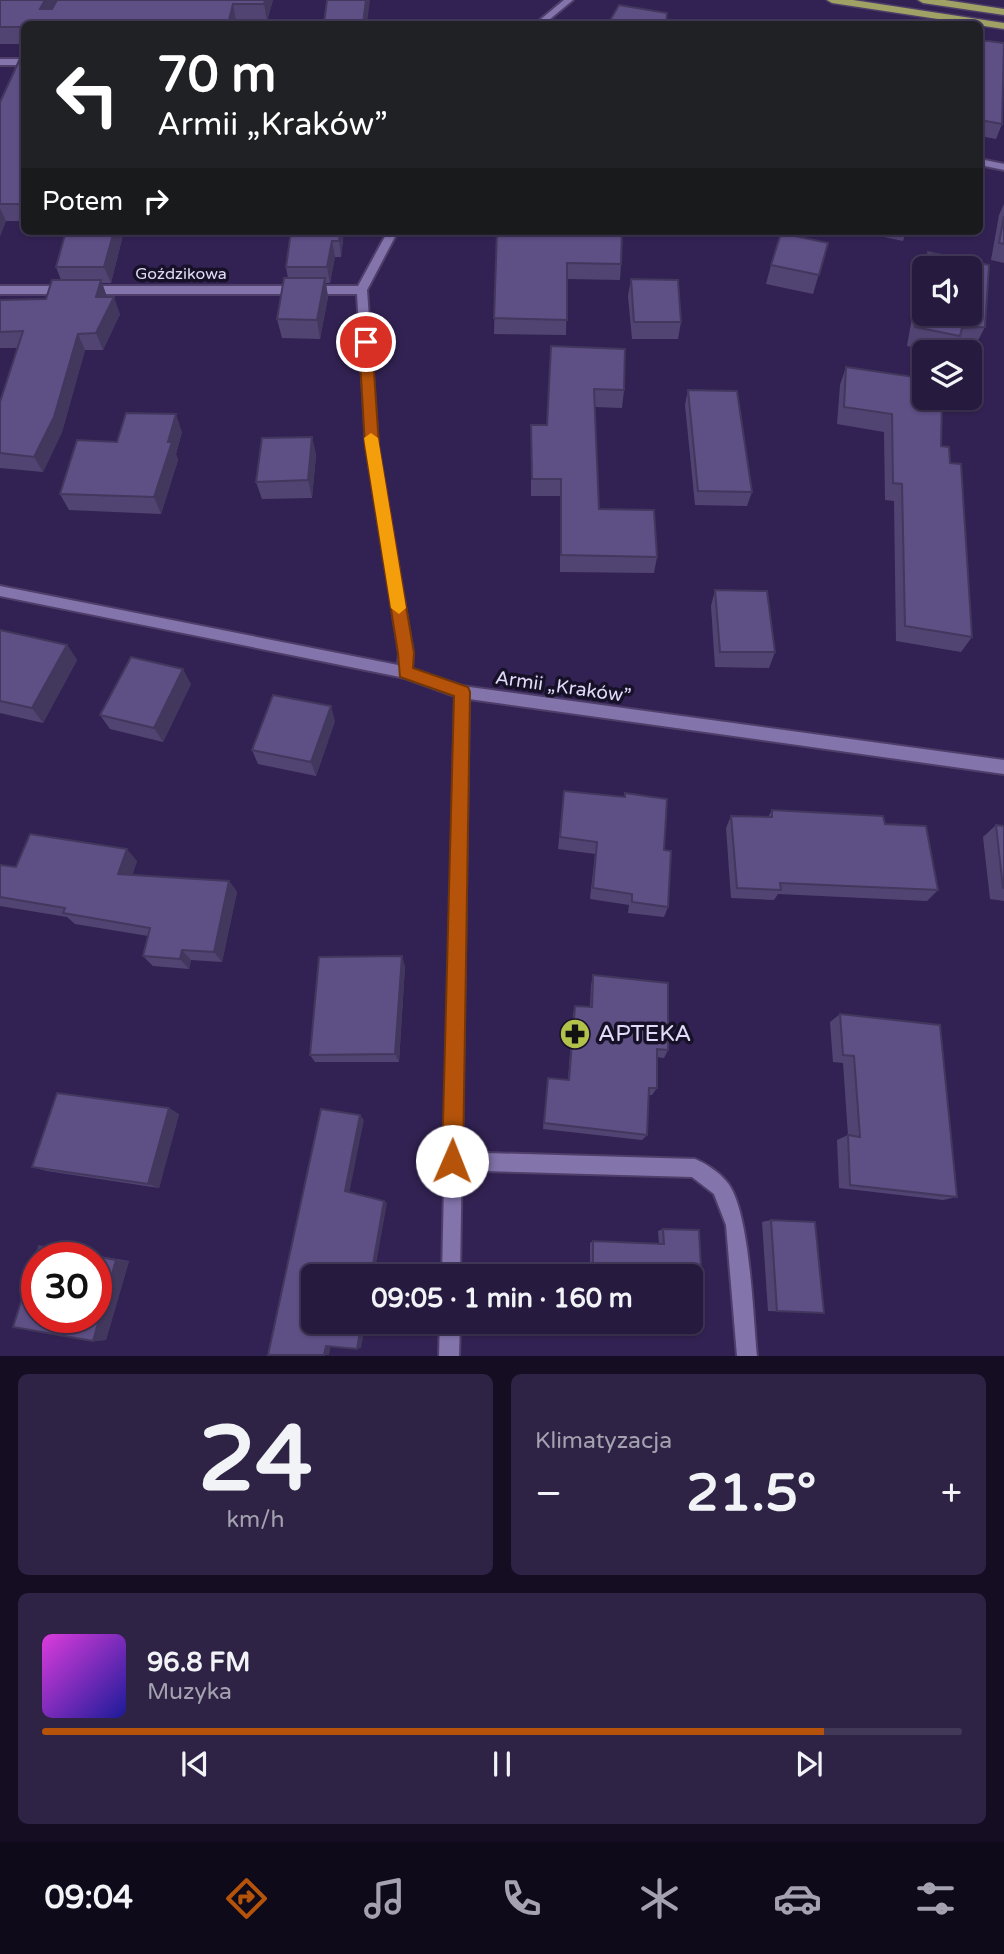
<!DOCTYPE html>
<html lang="pl">
<meta charset="utf-8">
<style>
:root{--surface:#261a3e;--page:#2e2345;--text:#f1f3f6;--muted:#a4a1b0;--line:#423858;--accent:#b45309}
body{margin:0;font-family:"Varela Round",sans-serif;background:var(--page);color:var(--text);height:100vh;display:flex;flex-direction:column;font-size:26px;white-space:nowrap}
*{box-sizing:border-box;margin:0}
p{font-size:23px;color:var(--muted)}
.icon{flex:none;width:38px;height:38px;fill:none;stroke:currentColor;stroke-width:2;stroke-linecap:round;stroke-linejoin:round}
.map{position:relative;height:1356px;overflow:hidden}
.drawer{display:flex;flex-direction:column;gap:18px;padding:18px;background:#150e22;flex:1}
.drawer>*{flex:none}
.top-card{position:absolute;left:21px;top:21px;width:962px;height:214px;border-radius:10px;box-shadow:0 2px 5px #0004,0 0 0 2px var(--line);background:#202124;color:#fff;overflow:hidden}
.fabs{position:absolute;left:912px;top:256px;display:grid;gap:14px}
.fabs a{display:grid;place-items:center;width:70px;height:70px;border-radius:10px;background:var(--surface);box-shadow:0 2px 5px #0004,0 0 0 2px var(--line);font-size:35px}
.speed{position:absolute;left:21px;top:1242px;display:flex;gap:14px;font-size:35px;font-weight:700;text-align:center}
.speed>*{display:grid;place-content:center;width:91px;height:91px;border-radius:50%;background:var(--surface);box-shadow:0 2px 5px #0004,0 0 0 2px var(--line);line-height:1}
.speed .limit{border:10px solid #d22;background:#fff;color:#111}
.pin{position:absolute;display:grid;place-items:center;width:60px;height:60px;color:#fff;margin:-30px;border:4px solid #fff;border-radius:50%;box-shadow:0 2px 7px #0007}
.me{position:absolute;width:77px;margin:-38px;rotate:1deg;stroke-linejoin:round;filter:drop-shadow(0 0 5px #0008)}
.turn{display:flex;align-items:center;gap:24px;height:147px;padding:0 21px;font-size:32px}
.turn .icon{width:91px;height:91px;stroke-width:2.5}
.turn b{display:block;font-size:49px;line-height:60px}
.then{display:flex;align-items:center;height:66px;padding:0 21px;background:#0003;gap:14px;font-size:26px}
.big{font-size:52px;font-weight:700;line-height:1.1}
.drawer .widget{flex:1;display:flex;flex-direction:column;justify-content:center;gap:10px;min-width:0;padding:0 24px;border-radius:10px;background:var(--page)}
.drawer .dial{align-items:center;gap:0}
.dial b{font-size:91px;line-height:1}
.song{display:flex;align-items:center;gap:21px}
.cover{width:84px;height:84px;border-radius:10px;background:linear-gradient(135deg,hsl(300 70% 55%),hsl(240 70% 35%))}
.played{height:7px;border-radius:4px;background:linear-gradient(90deg,var(--accent) 85%,var(--line) 85%)}
.keys{display:flex;justify-content:space-around;direction:ltr}
.heat{display:flex;justify-content:space-between;align-items:center;font-size:38px;direction:ltr}
.drawer .tiles{flex:1;display:grid;gap:18px;grid-template-columns:1fr 1fr}
.widget:last-child{grid-column:span 2}
.trip{position:absolute;left:301px;top:1264px;width:402px;height:70px;border-radius:10px;background:var(--surface);box-shadow:0 2px 5px #0004,0 0 0 2px var(--line);font-weight:700;line-height:70px;text-align:center}
.dock{display:flex;height:112px;justify-content:space-around;align-items:center;background:#0f0a19;color:var(--muted)}
.dock .icon{width:49px;height:49px}
.dock .selected{color:var(--accent)}
.dock b{font-size:32px;color:var(--text)}
.map>svg:first-child{display:block}
</style>
<div class="map">
<svg width="1004" height="1356" viewBox="0 0 1004 1356">
<rect width="100%" height="100%" fill="#322253"/>
<g fill="none" stroke-linecap="round" stroke-linejoin="round">
<g stroke="#4e3e69" stroke-width="4">
<path id="lane" d="M452 1152 695 1159C705 1163 719 1172 726 1181 750 1206 753 1318 757 1356H737L726 1225 714 1194 692 1177 452 1170 446 1167 443 1161 446 1155Z"/>
</g>
<g stroke="#4e3e69" stroke-width="4">
<g id="street">
<polygon points="564,0 573,0 544,24 535,24"/>
<rect x="0" y="59" width="24" height="6"/>
<polygon points="980,159 1004,164 1004,170 980,165"/>
<polygon points="388,231 398,231 367,290 378,446 413,653 412,669 462,686 1004,760 1004,774 469,699 460,1276 442,1276 455,696 405,678 0,596 0,586 398,665 399,653 366,446 357,294 85,294 80,290 85,286 358,286"/>
<polygon points="0,286 65,286 70,290 65,294 0,294"/>
<polygon points="440,1321 460,1321 459,1356 439,1356"/>
</g>
</g>
<g stroke="#4e3e69" stroke-width="3">
<g id="primary">
<polygon points="827,0 853,0 1004,23 1004,29 832,3"/>
<polygon points="918,0 945,0 1004,9 1004,15 923,3"/>
</g>
</g>
<use href="#lane" fill="#8374ac" fill-rule="evenodd"/>
<use href="#street" fill="#8374ac" fill-rule="evenodd"/>
<use href="#primary" fill="#9fa264" fill-rule="evenodd"/>
</g>
<g fill="#514472" fill-rule="evenodd">
<polygon points="0,0 273,0 267,21 24,24 24,44 0,44"/>
<polygon points="980,40 1002,124 996,139 980,136"/>
<polygon points="24,50 24,221 6,221 0,236 0,102"/>
<polygon points="1004,204 1004,263 991,260 999,215"/>
<polygon points="124,231 111,283 102,283 107,297 120,314 103,350 85,350 62,432 43,472 0,468 0,402 18,348 0,348 0,300 46,299 61,280 56,267"/>
<polygon points="291,231 344,231 341,257 335,257 330,283 326,283 328,297 320,339 282,338 277,319 288,278 286,267"/>
<polygon points="497,231 621,264 620,280 567,279 566,335 494,334"/>
<polygon points="855,231 906,231 903,241"/>
<polygon points="828,243 813,294 766,284 771,265"/>
<path d="M928 252 989 265 985 327 975 346H955L952 352H936L907 346 920 271ZM924 268H970V313H924Z"/>
<polygon points="631,279 681,322 678,339 632,339 628,296"/>
<polygon points="551,346 624,390 622,408 595,407 599,509 657,557 654,573 560,572 560,496 531,496 531,425 547,425"/>
<polygon points="846,367 921,402 941,446 972,637 961,652 896,641 894,501 885,500 884,432 837,424 840,385"/>
<polygon points="688,390 752,492 747,506 695,505 685,405"/>
<polygon points="182,432 176,454 178,460 161,514 69,510 60,494 117,442"/>
<polygon points="312,437 316,455 312,498 262,499 256,482"/>
<polygon points="715,590 775,652 769,668 715,667 711,606"/>
<polygon points="0,630 67,645 77,660 43,723 0,713"/>
<polygon points="191,684 163,742 110,729 100,715"/>
<polygon points="335,721 316,776 258,764 252,750"/>
<polygon points="564,791 624,797 625,793 664,850 668,907 664,917 628,913 629,905 590,899 595,854 558,849"/>
<polygon points="772,810 885,824 938,890 927,901 778,894 774,900 731,898 726,828 731,816 768,817"/>
<polygon points="996,825 1004,826 1004,901 990,899 983,837"/>
<polygon points="137,861 132,875 229,881 237,892 222,962 191,960 189,969 153,966 143,956 148,936 75,924 67,917 0,906 0,865 16,867"/>
<polygon points="405,966 399,1062 315,1062 310,1055"/>
<polygon points="593,975 668,1050 664,1058 657,1057 657,1088 652,1095 649,1095 647,1135 642,1140 543,1129 548,1078 568,1080 573,1014 575,1006 590,1007 591,985"/>
<polygon points="840,1014 957,1197 943,1200 839,1188 837,1140 848,1135 843,1063 833,1062 830,1022"/>
<polygon points="179,1114 159,1188 47,1171 32,1167"/>
<polygon points="771,1220 824,1313 768,1311 762,1222"/>
<polygon points="663,1229 699,1230 691,1276 590,1276 590,1243 593,1241 659,1244 658,1231"/>
<polygon points="39,1246 129,1261 106,1340 93,1341"/>
</g>
<g fill="#42375d">
<polygon points="45,0 60,0 47,24 40,9"/>
<polygon points="265,0 273,0 267,21 264,4"/>
<polygon points="366,0 370,0 367,24 363,24"/>
<polygon points="233,4 236,21 236,24 228,24"/>
<polygon points="24,195 24,212 21,204"/>
<polygon points="0,208 6,221 0,236"/>
<polygon points="114,231 124,231 111,283 104,267"/>
<polygon points="340,231 344,231 341,257 339,241"/>
<polygon points="332,241 335,257 330,283 327,267"/>
<polygon points="325,278 328,297 320,339 317,320"/>
<polygon points="101,280 107,297 103,314 96,297"/>
<polygon points="114,297 120,314 103,350 96,333"/>
<polygon points="78,334 85,350 62,432 43,472 34,457"/>
<polygon points="176,414 182,432 176,454 178,460 161,514 154,497"/>
<polygon points="312,437 316,455 312,498 308,480"/>
<polygon points="67,645 77,660 43,723 32,708"/>
<polygon points="183,669 191,684 163,742 154,728"/>
<polygon points="331,706 335,721 316,776 311,762"/>
<polygon points="127,849 137,861 129,886 118,874"/>
<polygon points="229,881 237,892 222,962 214,952"/>
<polygon points="182,950 191,960 189,969 180,959"/>
<polygon points="402,956 405,966 399,1062 395,1054"/>
<polygon points="169,1108 179,1114 159,1188 148,1184"/>
<polygon points="360,1115 364,1120 349,1194 345,1191"/>
<polygon points="384,1201 387,1203 374,1276 371,1276"/>
<polygon points="116,1260 129,1261 106,1340 93,1341"/>
<polygon points="362,1321 366,1321 361,1348 357,1349"/>
<polygon points="331,1345 329,1355 324,1355 326,1346"/>
</g>
<g fill="#5e4f85" stroke="#42375d" stroke-width="2" fill-rule="evenodd">
<polygon points="0,0 45,0 40,9 52,9 57,0 265,0 264,4 233,4 228,24 24,24 24,27 0,27"/>
<polygon points="327,0 366,0 363,24 324,24"/>
<polygon points="619,5 667,13 666,24 608,24"/>
<polygon points="980,40 1004,43 1002,124 980,120"/>
<polygon points="24,50 24,195 21,204 0,204 0,102"/>
<polygon points="1004,216 1004,244 999,243"/>
<polygon points="66,231 114,231 104,267 56,267"/>
<polygon points="291,231 340,231 339,241 332,241 327,267 286,267"/>
<polygon points="497,231 622,231 621,264 567,263 567,320 494,318"/>
<polygon points="781,233 828,243 819,275 771,265"/>
<polygon points="928,252 989,265 985,327 962,328 960,336 915,327 924,275 924,313 970,313 970,268 925,268"/>
<polygon points="284,278 325,278 317,320 277,319"/>
<polygon points="631,279 678,280 681,322 634,322"/>
<polygon points="52,280 101,280 96,297 114,297 96,333 78,334 54,417 34,457 0,453 0,402 23,331 0,332 0,300 46,299"/>
<polygon points="551,346 625,349 624,390 594,389 599,509 654,510 657,557 561,555 561,479 532,479 531,425 547,425"/>
<polygon points="846,367 921,378 921,402 942,404 941,446 949,447 950,463 961,464 972,637 905,626 902,484 893,483 892,414 844,407"/>
<polygon points="688,390 737,391 752,492 698,491"/>
<polygon points="126,413 176,414 168,442 172,442 154,497 60,494 77,440 117,442"/>
<polygon points="312,437 308,480 256,482 262,438"/>
<polygon points="715,590 767,591 775,652 720,652"/>
<polygon points="0,630 67,645 32,708 0,701"/>
<polygon points="131,657 183,669 154,728 100,715"/>
<polygon points="273,695 331,706 311,762 252,750"/>
<polygon points="564,791 625,797 625,793 667,799 664,850 671,851 668,907 632,902 632,894 593,888 597,842 560,837"/>
<polygon points="772,810 883,816 885,824 926,826 938,890 780,883 781,890 737,888 731,816 772,817"/>
<polygon points="996,825 1004,826 1004,888 1003,888"/>
<polygon points="30,834 127,849 118,874 229,881 214,952 182,950 180,959 143,956 150,928 63,913 65,908 0,897 0,865 16,867"/>
<polygon points="402,956 395,1054 310,1055 319,957"/>
<polygon points="593,975 668,983 668,1050 657,1049 657,1088 649,1088 647,1135 544,1123 548,1078 569,1080 575,1006 592,1007"/>
<polygon points="840,1014 940,1025 957,1197 850,1185 848,1135 860,1137 854,1056 843,1055"/>
<polygon points="57,1093 169,1108 148,1184 32,1167"/>
<polygon points="321,1109 360,1115 345,1191 384,1201 371,1276 313,1276 313,1321 362,1321 357,1349 326,1346 324,1355 268,1355"/>
<polygon points="771,1220 815,1222 824,1313 777,1311"/>
<polygon points="663,1229 699,1230 704,1326 594,1321 691,1321 691,1276 593,1276 593,1241 664,1244"/>
<path d="M39 1246 116 1260 93 1341 13 1327ZM37 1258H96V1318H37Z"/>
</g>
<polygon fill="#b45309" stroke="#753606" stroke-width="2" points="366,337 372,342 379,446 414,653 413,668 468,687 470,692 463,1161 460,1168 452,1171 445,1168 442,1161 454,696 400,677 398,653 365,446 359,342"/>
<polygon fill="#f59e0b" points="371,433 378,438 406,608 399,614 391,608 364,438"/>
<defs>
<g id="pharmacy-disc" transform="scale(1.575)"><circle r="9.5" fill="#b3c24b" stroke="#171127"/><path d="M-2-6h4v4h4v4h-4v4h-4v-4h-4v-4h4Z" fill="#111"/></g>
</defs>
<g fill-rule="evenodd">
<use href="#pharmacy-disc" x="575" y="1034"/>
</g>
<g text-anchor="middle" dominant-baseline="central" stroke-width="7" stroke-linejoin="round" paint-order="stroke">
<g font-size="16" fill="#e1daf9" stroke="#171127">
<text x="181" y="274">Goździkowa</text>
</g>
<g font-size="19" fill="#e1daf9" stroke="#171127">
<text transform="translate(563 687) rotate(8)">Armii „Kraków”</text>
</g>
<g font-size="23" fill="#e1daf9" stroke="#171127" text-anchor="start">
<text x="598" y="1034">APTEKA</text>
</g>
</g>
</svg>
<div class="fabs">
<a><svg class="icon" aria-label="sound" viewBox="0 0 24 24"><path d="M4 9h4l5-4v14l-5-4H4zM17 9q2 3 0 6"/></svg></a>
<a><svg class="icon" aria-label="layers" viewBox="0 0 24 24"><path d="M12 4l9 5-9 5-9-5zM3 14l9 5 9-5"/></svg></a>
</div>
<div class="speed"><div class="limit">30</div></div>
<div class="pin" style="left:366px;top:342px;background:#d93025"><svg class="icon" aria-label="arrive" viewBox="0 0 24 24"><path d="M6 21V4h12l-3 4 3 4H6"/></svg></div>
<svg class="me" style="left:452px;top:1161px" viewBox="-20 -20 40 40"><circle r="19" fill="#fff"/><path d="M0-13L10 11 0 6-10 11z" fill="#b45309"/></svg>
<div class="trip">09:05 · 1 min · 160 m</div>
<div class="top-card">
<div class="turn"><svg class="icon" aria-label="left" viewBox="0 0 24 24"><path d="M17 20v-9H6M10 6l-5 5 5 5"/></svg><div><b>70 m</b>Armii „Kraków”</div></div>
<div class="then">Potem<svg class="icon" aria-label="right" viewBox="0 0 24 24"><path d="M7 20v-9h11M14 6l5 5-5 5"/></svg></div>
</div>
</div>
<section class="drawer">
<div class="tiles">
<div class="widget dial"><b>24</b><p>km/h</p></div>
<div class="widget"><p>Klimatyzacja</p>
<div class="heat"><a>−</a><b class="big">21.5°</b><a>+</a></div>
</div>
<div class="widget">
<div class="song"><i class="cover"></i><div><b>96.8 FM</b><p>Muzyka</p></div></div>
<div class="played"></div>
<div class="keys"><svg class="icon" aria-label="previous" viewBox="0 0 24 24"><path d="M18 5L8 12l10 7zM5 5v14"/></svg><svg class="icon" aria-label="pause" viewBox="0 0 24 24"><path d="M8 5v14M16 5v14"/></svg><svg class="icon" aria-label="next" viewBox="0 0 24 24"><path d="M6 5l10 7-10 7zM19 5v14"/></svg></div>
</div>
</div>
</section>
<nav class="dock">
<b>09:04</b>
<svg class="icon selected" aria-label="directions" viewBox="0 0 24 24"><path d="M12 3l9 9-9 9-9-9zM9 14v-3h6M13 9l2 2-2 2"/></svg>
<svg class="icon" aria-label="music" viewBox="0 0 24 24"><path d="M9 18V5l10-2v13"/><circle cx="6" cy="18" r="3"/><circle cx="16" cy="16" r="3"/></svg>
<svg class="icon" aria-label="phone" viewBox="0 0 24 24"><path d="M5 4h4l2 5-3 2q2 4 5 5l2-3 5 2v4C11 20 4 13 5 4z"/></svg>
<svg class="icon" aria-label="climate" viewBox="0 0 24 24"><path d="M12 3v18M4 7l16 10M4 17L20 7"/></svg>
<svg class="icon" aria-label="car" viewBox="0 0 24 24"><path d="M5 17H2v-5l4-1 3-4h7l3 4 3 1v5h-3M9 17h6M6 11h13"/><circle cx="7" cy="17" r="2"/><circle cx="17" cy="17" r="2"/></svg>
<svg class="icon" aria-label="filters" viewBox="0 0 24 24"><path d="M4 7h16M4 17h16"/><circle cx="9" cy="7" r="2"/><circle cx="15" cy="17" r="2"/></svg>
</nav>
